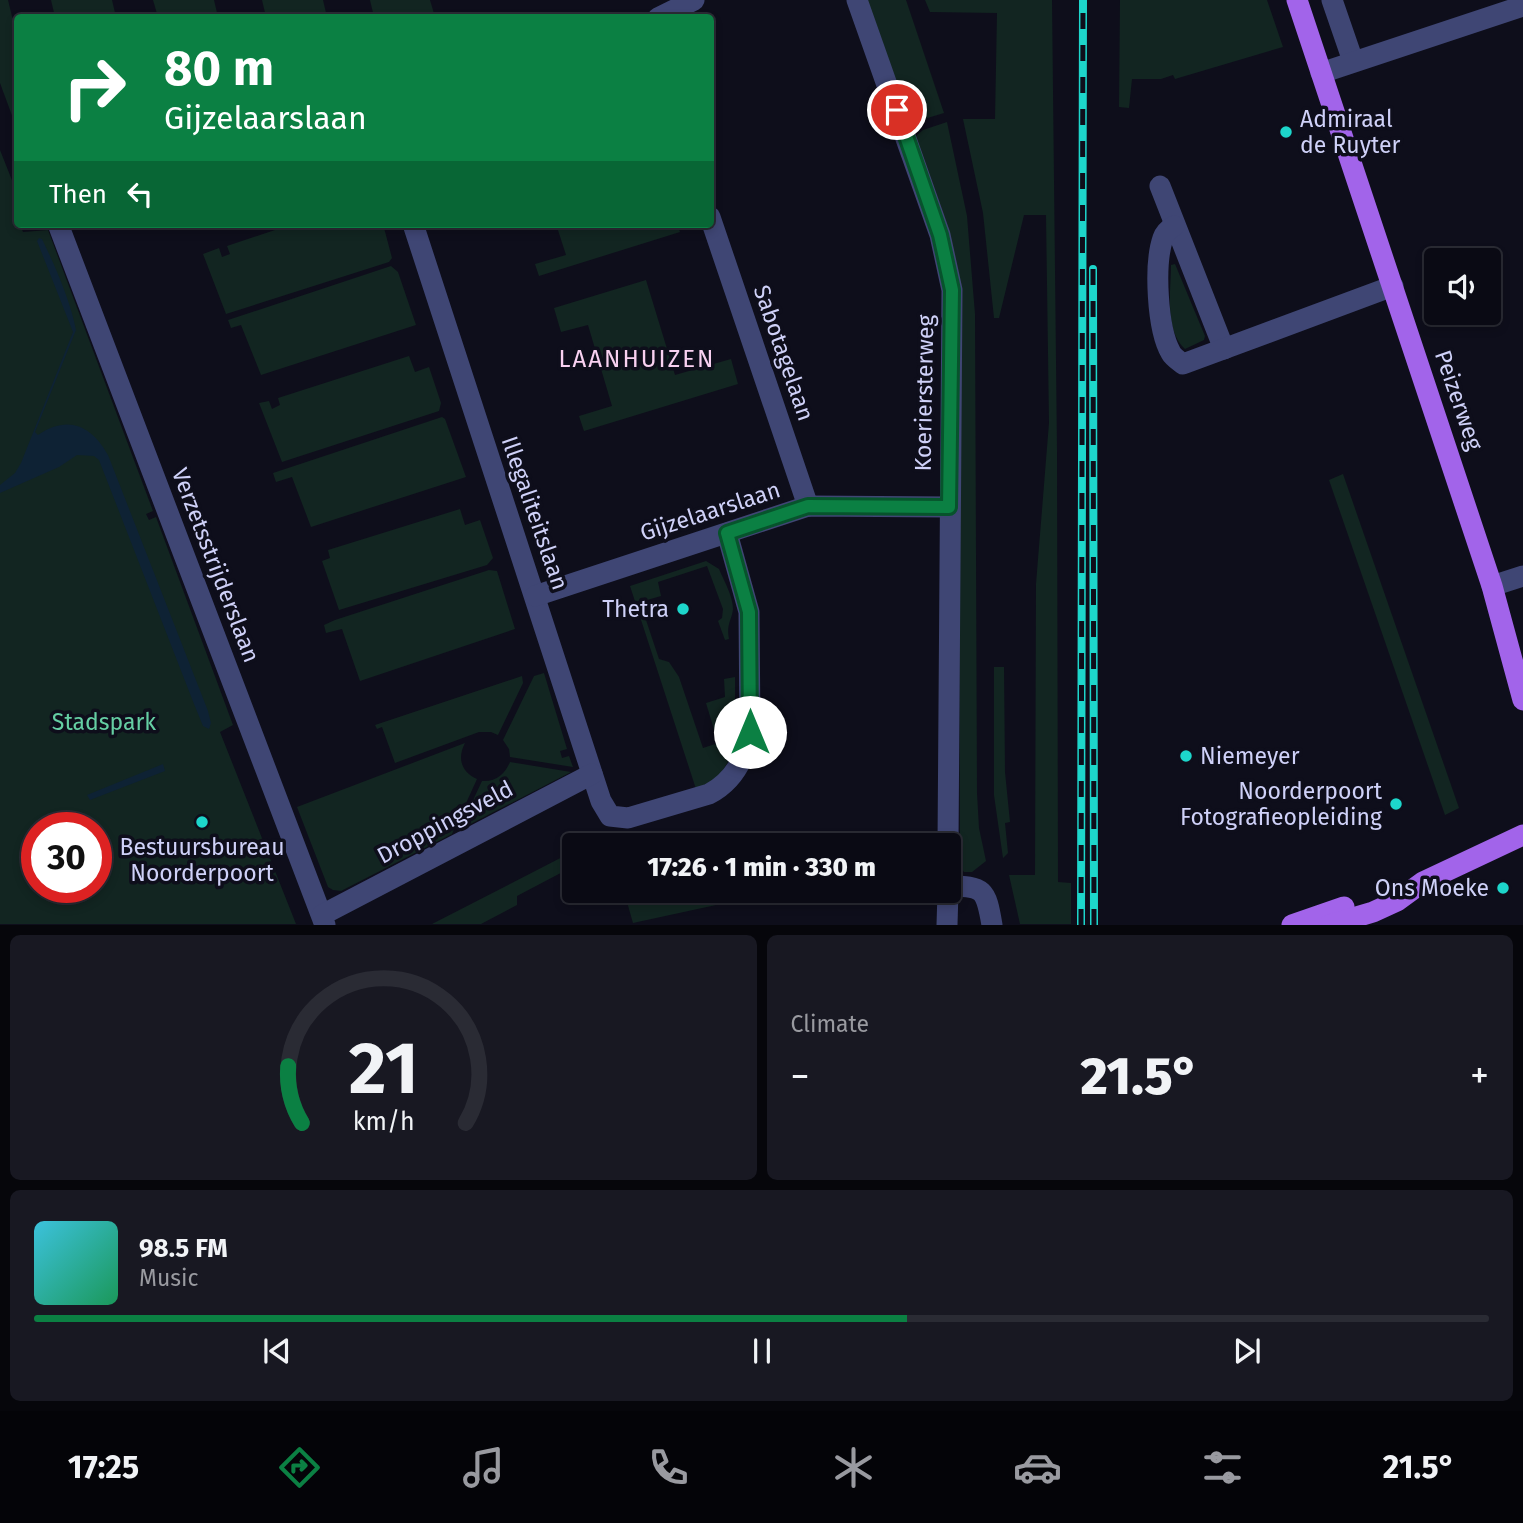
<!DOCTYPE html>
<meta charset="utf-8">
<style>
:root{--surface:#0a0a14;--page:#181822;--text:#f1f3f6;--muted:#999aa0;--line:#2a2b34;--accent:#0b8043}
body{margin:0;font-family:"Fira Sans",sans-serif;background:var(--page);color:var(--text);height:100vh;display:flex;flex-direction:column;font-size:26px;white-space:nowrap}
*{box-sizing:border-box;margin:0}
p{font-size:23px;color:var(--muted)}
.icon{flex:none;width:38px;height:38px;fill:none;stroke:currentColor;stroke-width:2;stroke-linecap:round;stroke-linejoin:round}
.map{position:relative;height:925px;overflow:hidden}
.panel{display:flex;flex-direction:column;gap:10px;padding:10px;background:#06060b;flex:1}
.panel>*{flex:none}
.top-card{position:absolute;left:14px;top:14px;width:700px;height:214px;border-radius:7px;box-shadow:0 4px 10px #0003,0 0 0 2px var(--line);background:#0b8043;color:#fff;overflow:hidden}
.tools{position:absolute;left:1424px;top:248px;display:grid;gap:14px}
.tools a{display:grid;place-items:center;width:77px;height:77px;border-radius:7px;background:var(--surface);box-shadow:0 4px 10px #0003,0 0 0 2px var(--line);font-size:35px}
.speed{position:absolute;left:21px;top:812px;display:flex;gap:14px;font-size:35px;font-weight:700;text-align:center}
.speed>*{display:grid;place-content:center;width:91px;height:91px;border-radius:50%;background:var(--surface);box-shadow:0 4px 10px #0003,0 0 0 2px var(--line);line-height:1}
.speed .limit{border:10px solid #d22;background:#fff;color:#111}
.pin{position:absolute;display:grid;place-items:center;width:60px;height:60px;color:#fff;margin:-30px;border:4px solid #fff;border-radius:50%;box-shadow:0 2px 7px #0007}
.me{position:absolute;width:77px;margin:-38px;rotate:0deg;stroke-linejoin:round;filter:drop-shadow(0 0 5px #0008)}
.turn{display:flex;align-items:center;gap:24px;height:147px;padding:0 35px;font-size:32px}
.turn .icon{width:91px;height:91px;stroke-width:2.5}
.turn b{display:block;font-size:49px;line-height:60px}
.then{display:flex;align-items:center;height:66px;padding:0 35px;background:#0003;gap:14px;font-size:26px}
.big{font-size:52px;font-weight:800;line-height:1.1}
.panel .widget{flex:1;display:flex;flex-direction:column;justify-content:center;gap:10px;min-width:0;padding:0 24px;border-radius:10px;background:var(--page)}
.panel .dial{align-items:center;gap:0}
.dial svg{height:182px;overflow:visible;fill:none;stroke:var(--line);stroke-width:7;stroke-linecap:round;text-anchor:middle}
.dial text{fill:var(--text);stroke:none}
.song{display:flex;align-items:center;gap:21px}
.cover{width:84px;height:84px;border-radius:10px;background:linear-gradient(135deg,hsl(190 70% 55%),hsl(150 70% 35%))}
.played{height:7px;border-radius:4px;background:linear-gradient(90deg,var(--accent) 60%,var(--line) 60%)}
.keys{display:flex;justify-content:space-around;direction:ltr}
.heat{display:flex;justify-content:space-between;align-items:center;font-size:38px;direction:ltr}
.panel .tiles{flex:1;display:grid;gap:10px;grid-template-columns:1fr 1fr}
.widget:last-child{grid-column:span 2}
.trip{position:absolute;left:562px;top:833px;width:399px;height:70px;border-radius:7px;background:var(--surface);box-shadow:0 4px 10px #0003,0 0 0 2px var(--line);font-weight:800;line-height:70px;text-align:center}
.dock{display:flex;height:112px;justify-content:space-around;align-items:center;background:#040408;color:var(--muted)}
.dock .icon{width:49px;height:49px}
.dock .on{color:var(--accent)}
.dock b{font-size:32px;color:var(--text)}
.map>svg:first-child{display:block}
</style>
<div class="map">
<svg width="1523" height="925" viewBox="0 0 1523 925">
<rect width="100%" height="100%" fill="#0e0e1b"/>
<g fill="#122521" fill-rule="evenodd">
<polygon points="0,0 8,0 17,37 17,129 0,83"/>
<polygon points="51,0 112,0 116,17 55,17"/>
<polygon points="153,0 214,0 218,17 158,17"/>
<polygon points="262,0 323,0 327,17 266,17"/>
<polygon points="370,0 430,0 435,17 374,17"/>
<polygon points="864,0 906,0 944,113 911,123"/>
<polygon points="925,0 1052,0 1057,450 1058,882 1071,883 1071,924 1020,924 1009,875 1035,875 1036,584 1049,423 1046,215 1024,215 999,318 994,318 983,213 963,119 995,119 997,13 930,12"/>
<polygon points="1120,0 1267,0 1283,47 1175,79 1173,75 1161,79 1132,79 1129,108 1119,107"/>
<polygon points="947,122 967,216 975,314 977,793 979,828 986,861 972,872 964,872 960,867 958,280 916,136 923,130"/>
<path d="M0 150 17 193 18 224H23L20 225 23 232 48 230 153 511 146 514 149 520 156 517 233 725 220 732 296 924H0ZM37 828H96V887H37Z"/>
<polygon points="293,224 383,224 392,258 389,262 226,314 203,254 219,248 222,257 230,254 227,246"/>
<polygon points="556,224 677,224 680,232 539,276 535,264 566,255"/>
<path d="M1175 264 1205 336 1204 340 1185 349C1164 330 1171 290 1171 265Z"/>
<polygon points="391,266 398,272 416,325 261,375 241,325 231,328 228,320"/>
<polygon points="646,280 675,375 731,359 738,384 584,431 579,416 612,406 588,325 561,332 554,308"/>
<polygon points="409,356 415,372 429,367 441,403 439,411 282,462 259,403 269,401 272,409 280,405 278,398"/>
<polygon points="442,417 445,419 466,477 311,527 292,477 276,482 273,473"/>
<polygon points="1343,474 1459,808 1445,815 1329,480"/>
<polygon points="460,509 465,525 480,520 493,558 487,565 339,610 322,561 330,558 328,550"/>
<path d="M706 561 719 569C724 581 733 596 733 609 732 620 726 624 729 639L725 640 718 621 722 618 723 609 707 566 658 582 661 596 640 602 659 659 669 662 679 677 703 748 718 743 706 703 725 697 724 679 735 677V724H744L734 752 718 778 696 789 630 586Z"/>
<polygon points="489,570 497,571 515,629 360,681 342,629 326,633 324,625 335,620"/>
<polygon points="994,667 1004,667 1005,772 1010,822 1005,823 1008,853 1003,858 994,795"/>
<polygon points="544,673 567,749 560,751 562,758 569,756 573,767 510,757 509,749 503,740 534,676"/>
<polygon points="522,676 523,683 498,735 491,732 479,732 395,763 382,727 377,729 375,725"/>
<path d="M465 743C457 758 461 772 477 779L452 834 341 891 333 890 328 887 297 807Z"/>
<path d="M510 762 571 772 459 830 482 781C496 782 505 774 510 762Z"/>
<polygon points="574,851 574,866 517,896 517,905 481,924 432,924"/>
<polygon points="621,891 706,891 708,899 715,894 716,905 633,923 627,902 622,901"/>
</g>
<g fill="#0e2234">
<path d="M39 238 42 239C56 268 70 300 76 330L35 432 38 435C68 414 92 426 108 455L208 711 211 723 209 729 203 726 194 704 99 460 94 456 77 455 59 467 0 493V485L15 473 21 463 73 332 37 241Z"/>
<polygon points="163,764 165,771 90,800 87,795"/>
</g>
<g fill="none" stroke-linecap="round" stroke-linejoin="round">
<g stroke="#3f4674" stroke-width="21">
<polyline points="857,0 940,235 952,290 948,845"/>
<polyline points="1332,0 1353,61"/>
<polyline points="658,18 694,0"/>
<polyline points="1321,73 1523,6"/>
<polyline points="1160,186 1224,349"/>
<polyline points="710,217 808,506"/>
<polyline points="58,224 325,925"/>
<path d="M413 224 601 801 610 816 628 818 709 794C734 781 745 759 750 732L749 612 727 533"/>
<path d="M1174 226C1169 229 1165 232 1163 238 1154 264 1157 329 1171 353 1173 357 1179 361 1183 364L1393 286"/>
<polyline points="1492,586 1523,576"/>
<polyline points="535,596 808,506 949,507"/>
<path d="M948 886C984 886 986 889 992 925"/>
<polyline points="322,915 592,774"/>
<polyline points="947,925 948,891"/>
</g>
<g stroke="#a264ea" stroke-width="21">
<polyline points="1297,0 1492,586 1523,700"/>
<polyline points="1292,925 1344,907"/>
<polyline points="1329,925 1373,912 1397,901 1423,882 1523,835"/>
</g>
<g stroke="#1dd6cb" stroke-width="8">
<g id="rail">
<polyline points="1093,269 1094,925"/>
<polyline points="1081,925 1083,0"/>
</g>
</g>
<use href="#rail" stroke="#0e0e1b" stroke-width="5" stroke-dasharray="16" stroke-linecap="butt"/>
</g>
<g fill="none" stroke-linecap="round" stroke-linejoin="round">
<g stroke="#07532c" stroke-width="18">
<polyline id="route" points="750,732 749,612 727,533 808,506 949,507 952,290 940,235 897,110"/>
</g>
<use href="#route" stroke="#0b8043" stroke-width="12"/>
</g>
<g fill="#1dd6cb" stroke="#0e0e1b" stroke-width="2.5">
<circle cx="1286" cy="132" r="7"/>
<circle cx="683" cy="609" r="7"/>
<circle cx="1186" cy="756" r="7"/>
<circle cx="1396" cy="804" r="7"/>
<circle cx="202" cy="822" r="7"/>
<circle cx="1503" cy="888" r="7"/>
</g>
<g text-anchor="middle" dominant-baseline="central" stroke-width="7" stroke-linejoin="round" paint-order="stroke">
<g font-size="23" fill="#cfd1f8" stroke="#0e0e1b" text-anchor="end">
<text x="1300" y="119" text-anchor="start">Admiraal<tspan x="1300" dy="26">de Ruyter</tspan></text>
<text x="669" y="609">Thetra</text>
<text x="1200" y="756" text-anchor="start">Niemeyer</text>
<text x="1382" y="791">Noorderpoort<tspan x="1382" dy="26">Fotografieopleiding</tspan></text>
<text x="202" y="847" text-anchor="middle">Bestuursbureau<tspan x="202" dy="26">Noorderpoort</tspan></text>
<text x="1489" y="888">Ons Moeke</text>
</g>
<g font-size="23" fill="#cfd1f8" stroke="#0e0e1b">
<text transform="translate(784 353) rotate(71)">Sabotagelaan</text>
<text transform="translate(924 393) rotate(-89)">Koeriersterweg</text>
<text transform="translate(1459 400) rotate(71)">Peizerweg</text>
<text transform="translate(710 511) rotate(-18)">Gijzelaarslaan</text>
<text transform="translate(535 513) rotate(71)">Illegaliteitslaan</text>
<text transform="translate(216 565) rotate(69)">Verzetsstrijderslaan</text>
<text transform="translate(445 822) rotate(-28)">Droppingsveld</text>
</g>
<g font-size="23" fill="#65cea3" stroke="#0e0e1b">
<text x="104" y="722">Stadspark</text>
</g>
<g font-size="24" letter-spacing="2" fill="#f9d1f1" stroke="#0e0e1b">
<text x="637" y="359">LAANHUIZEN</text>
</g>
</g>
</svg>
<div class="tools">
<a><svg class="icon" aria-label="sound" viewBox="0 0 24 24"><path d="M4 9h4l5-4v14l-5-4H4zM17 9q2 3 0 6"/></svg></a>
</div>
<div class="speed"><div class="limit">30</div></div>
<div class="pin" style="left:897px;top:110px;background:#d93025"><svg class="icon" aria-label="arrive" viewBox="0 0 24 24"><path d="M6 21V4h12l-3 4 3 4H6"/></svg></div>
<svg class="me" style="left:750px;top:732px" viewBox="-20 -20 40 40"><circle r="19" fill="#fff"/><path d="M0-13L10 11 0 6-10 11z" fill="#0b8043"/></svg>
<div class="trip">17:26 · 1 min · 330 m</div>
<div class="top-card">
<div class="turn"><svg class="icon" aria-label="right" viewBox="0 0 24 24"><path d="M7 20v-9h11M14 6l5 5-5 5"/></svg><div><b>80 m</b>Gijzelaarslaan</div></div>
<div class="then">Then<svg class="icon" aria-label="left" viewBox="0 0 24 24"><path d="M17 20v-9H6M10 6l-5 5 5 5"/></svg></div>
</div>
</div>
<section class="panel">
<div class="tiles">
<div class="widget dial"><svg viewBox="0 0 100 80">
<path d="M14 69A42 42 0 1 1 86 69"/>
<path d="M14 69A42 42 0 0 1 8 44" stroke="#0b8043"/>
<text x="50" y="56" font-size="32" font-weight="700">21</text>
<text x="50" y="72" font-size="11">km/h</text>
</svg></div>
<div class="widget"><p>Climate</p>
<div class="heat"><a>−</a><b class="big">21.5°</b><a>+</a></div>
</div>
<div class="widget">
<div class="song"><i class="cover"></i><div><b>98.5 FM</b><p>Music</p></div></div>
<div class="played"></div>
<div class="keys"><svg class="icon" aria-label="previous" viewBox="0 0 24 24"><path d="M18 5L8 12l10 7zM5 5v14"/></svg><svg class="icon" aria-label="pause" viewBox="0 0 24 24"><path d="M8 5v14M16 5v14"/></svg><svg class="icon" aria-label="next" viewBox="0 0 24 24"><path d="M6 5l10 7-10 7zM19 5v14"/></svg></div>
</div>
</div>
</section>
<nav class="dock">
<b>17:25</b>
<svg class="icon on" aria-label="directions" viewBox="0 0 24 24"><path d="M12 3l9 9-9 9-9-9zM9 14v-3h6M13 9l2 2-2 2"/></svg>
<svg class="icon" aria-label="music" viewBox="0 0 24 24"><path d="M9 18V5l10-2v13"/><circle cx="6" cy="18" r="3"/><circle cx="16" cy="16" r="3"/></svg>
<svg class="icon" aria-label="phone" viewBox="0 0 24 24"><path d="M5 4h4l2 5-3 2q2 4 5 5l2-3 5 2v4C11 20 4 13 5 4z"/></svg>
<svg class="icon" aria-label="climate" viewBox="0 0 24 24"><path d="M12 3v18M4 7l16 10M4 17L20 7"/></svg>
<svg class="icon" aria-label="car" viewBox="0 0 24 24"><path d="M5 17H2v-5l4-1 3-4h7l3 4 3 1v5h-3M9 17h6M6 11h13"/><circle cx="7" cy="17" r="2"/><circle cx="17" cy="17" r="2"/></svg>
<svg class="icon" aria-label="filters" viewBox="0 0 24 24"><path d="M4 7h16M4 17h16"/><circle cx="9" cy="7" r="2"/><circle cx="15" cy="17" r="2"/></svg>
<b>21.5°</b>
</nav>
